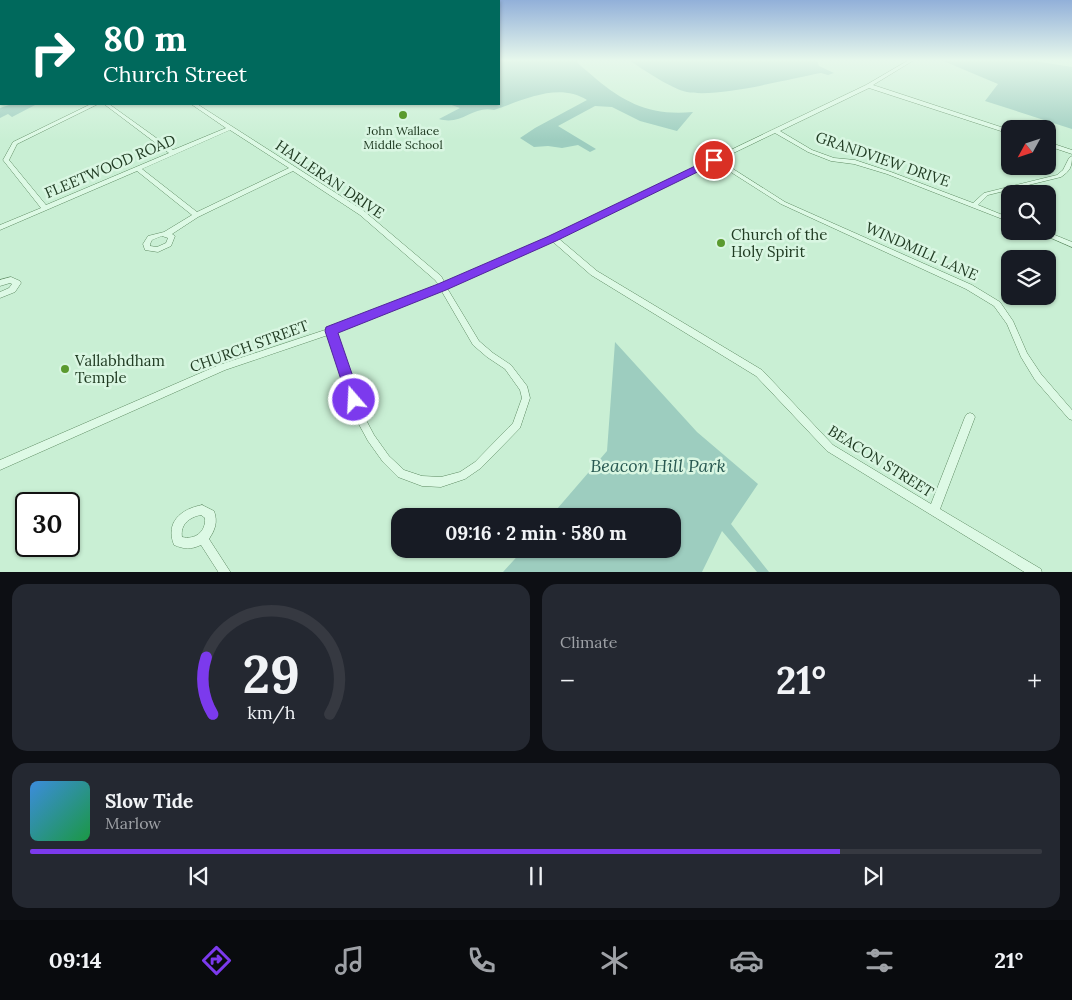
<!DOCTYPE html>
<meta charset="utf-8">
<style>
:root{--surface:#171b24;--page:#242831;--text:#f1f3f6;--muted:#9ea1a6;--line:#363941;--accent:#7c3aed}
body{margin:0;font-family:Lora,serif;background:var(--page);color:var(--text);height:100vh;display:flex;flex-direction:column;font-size:19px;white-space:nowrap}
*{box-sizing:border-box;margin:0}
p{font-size:16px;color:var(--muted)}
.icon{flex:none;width:28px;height:28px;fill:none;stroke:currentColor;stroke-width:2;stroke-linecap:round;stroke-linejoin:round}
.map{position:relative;height:572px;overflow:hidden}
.drawer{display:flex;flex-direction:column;gap:12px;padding:12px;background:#0d0f14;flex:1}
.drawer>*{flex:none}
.banner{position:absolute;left:0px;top:0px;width:500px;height:105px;box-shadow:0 1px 4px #0004;background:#00695c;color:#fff;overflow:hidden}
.needle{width:32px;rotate:230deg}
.buttons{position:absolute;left:1001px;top:120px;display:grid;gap:10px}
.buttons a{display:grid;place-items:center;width:55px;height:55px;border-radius:10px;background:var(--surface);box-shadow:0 1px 4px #0004;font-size:25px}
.speed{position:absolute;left:15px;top:492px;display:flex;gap:10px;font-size:25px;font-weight:700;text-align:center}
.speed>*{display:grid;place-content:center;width:65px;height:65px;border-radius:50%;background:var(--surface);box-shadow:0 1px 4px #0004;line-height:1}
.speed .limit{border:2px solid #111;border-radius:8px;background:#fff;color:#111}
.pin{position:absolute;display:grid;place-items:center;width:42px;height:42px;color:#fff;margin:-21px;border:2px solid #fff;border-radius:50%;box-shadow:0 1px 5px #0007}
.me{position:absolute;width:55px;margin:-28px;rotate:341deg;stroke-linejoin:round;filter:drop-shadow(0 0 4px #0008)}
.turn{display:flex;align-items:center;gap:18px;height:105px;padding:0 20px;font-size:22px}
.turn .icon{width:65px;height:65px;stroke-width:2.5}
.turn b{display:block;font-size:35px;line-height:42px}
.big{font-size:38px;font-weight:700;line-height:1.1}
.drawer .tile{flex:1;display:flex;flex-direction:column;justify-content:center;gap:8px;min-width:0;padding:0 18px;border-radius:15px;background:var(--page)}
.drawer .dial{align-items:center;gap:0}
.dial svg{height:130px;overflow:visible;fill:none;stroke:var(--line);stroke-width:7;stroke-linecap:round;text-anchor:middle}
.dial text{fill:var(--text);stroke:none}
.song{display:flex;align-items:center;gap:15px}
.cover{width:60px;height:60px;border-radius:8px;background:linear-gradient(135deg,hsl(210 70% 55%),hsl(140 70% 35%))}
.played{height:5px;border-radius:2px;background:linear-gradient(90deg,var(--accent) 80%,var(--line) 80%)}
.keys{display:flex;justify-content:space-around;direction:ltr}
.heat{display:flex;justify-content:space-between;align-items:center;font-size:28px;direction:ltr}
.drawer .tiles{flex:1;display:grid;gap:12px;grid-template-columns:1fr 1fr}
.tile:last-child{grid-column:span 2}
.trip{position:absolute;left:391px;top:508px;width:290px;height:50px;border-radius:15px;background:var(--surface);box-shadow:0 1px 4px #0004;font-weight:700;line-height:50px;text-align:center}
.menu{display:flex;height:80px;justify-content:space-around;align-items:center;background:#090b0e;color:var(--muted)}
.menu .icon{width:35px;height:35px}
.menu .selected{color:var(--accent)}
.menu b{font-size:22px;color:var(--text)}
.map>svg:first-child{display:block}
</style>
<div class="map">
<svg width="1072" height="573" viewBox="0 0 1072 573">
<rect width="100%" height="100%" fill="#c9efd4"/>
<g fill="#9dcdbf">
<path d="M499 60H576C579 66 589 72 595 78 626 104 652 116 693 112L677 131 640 121 612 107 595 106 558 126 596 149 590 152 578 145 562 148 548 146 534 147 520 138 535 128 587 100C558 82 524 100 494 110 473 105 462 126 439 119L460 108 449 104H499Z"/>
<path d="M629 60H817L819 66 834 73 828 75 821 73C787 79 719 98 687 92 672 89 642 69 629 60Z"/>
<polygon points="941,60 1029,60 1072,67 1072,129 985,101 998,84"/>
<polygon points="12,104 37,104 12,117 8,114 0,118 0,108"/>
<polygon points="615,342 697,432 758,484 731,524 769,572 757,572 722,531 702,572 503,572 524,549 672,549 672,516 551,516 607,451"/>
</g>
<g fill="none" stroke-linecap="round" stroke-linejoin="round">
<g stroke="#5e8b63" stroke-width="1">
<g id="minor">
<path d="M909 60H914L873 85 1010 130V134L869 88 780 131 812 150 834 158 855 160 891 172 973 203 984 193 1057 175 1063 170 1069 158 1072 156C1072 167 1070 171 1061 177L988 195 978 205 1010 218V222L887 174 854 164 831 161 808 152 775 133 719 160 785 202 972 285 1000 302 1013 321 1027 353 1041 374 1072 410V420L1069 419 1035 380 1021 357 1007 324 994 306 966 289 781 204 715 162 558 238 597 271 762 370 833 445 931 504 965 417 967 414 970 413 973 414 975 417 940 509 1041 569 1042 573H1026L827 451 756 376 591 275 552 241 447 288 479 341 493 353 511 365 527 386 530 398 520 428 481 468 465 479 441 487 422 486 398 477 383 462 368 441 355 417 328 335 225 370 0 470V460L219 365 328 329 439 285 435 280 360 215 293 171 198 217 172 234 175 236 171 246 158 252 145 250 143 244 148 236 164 232 192 215 137 171 0 230V225L41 208 3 160 13 142 91 104H98L17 144 9 160 46 205 169 153 104 104H109L173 150 226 128 191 104H197L364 211 441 276 445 283 551 236 866 85ZM230 130 289 168 197 212 142 169ZM162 236 168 238 166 243 157 247 150 246V244L152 240ZM441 290 473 345 487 357 505 369 520 390 522 398 513 423 475 462 460 472 441 477 422 476 404 470 389 456 374 435 364 416 336 333Z"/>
<polygon points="1048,142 1072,150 1072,154 1048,146"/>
<polygon points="1035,231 1045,231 1072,242 1072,247"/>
<polygon points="11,277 20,281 21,283 15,292 0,298 0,292 9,288 12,284 10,283 0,286 0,280"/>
<path d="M202 505 214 511C218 522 215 530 209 539L231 573H219L201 545C190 550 184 549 174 545 165 522 181 509 202 505ZM201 515 205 518C206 532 195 540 182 537 180 525 189 517 201 515Z"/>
</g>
</g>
<g stroke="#315934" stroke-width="2">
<rect id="major" x="0" y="60" width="1" height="4"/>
</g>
<use href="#minor" fill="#ddf9e5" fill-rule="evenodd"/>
<use href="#major" fill="#a3f0b9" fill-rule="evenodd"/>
</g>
<linearGradient id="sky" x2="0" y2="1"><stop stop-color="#92b0d9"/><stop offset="0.43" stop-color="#e7f8ec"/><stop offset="1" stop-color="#e7f8ec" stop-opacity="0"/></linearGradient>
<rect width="1072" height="140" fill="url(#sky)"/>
<polygon fill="#7c3aed" stroke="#51269a" points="714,157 719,160 718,162 556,241 446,290 338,333 361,400 359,404 354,406 349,404 325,331 326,327 438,284 549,236"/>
<g fill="#5a9a2e" stroke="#d9f6e2" stroke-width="2">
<circle cx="403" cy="115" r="5"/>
<circle cx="721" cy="243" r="5"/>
<circle cx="65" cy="369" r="5"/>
</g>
<g text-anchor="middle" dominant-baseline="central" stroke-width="5" stroke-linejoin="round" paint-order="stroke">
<g font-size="12" fill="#213c23" stroke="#d9f6e2">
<text x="403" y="130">John Wallace<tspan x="403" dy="14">Middle School</tspan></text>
</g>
<g font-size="15" fill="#213c23" stroke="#d9f6e2">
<text transform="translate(883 159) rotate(19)">GRANDVIEW DRIVE</text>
<text transform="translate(110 166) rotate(-23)">FLEETWOOD ROAD</text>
<text transform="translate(330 179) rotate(34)">HALLERAN DRIVE</text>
<text transform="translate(922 251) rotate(24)">WINDMILL LANE</text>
<text transform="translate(249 346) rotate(-20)">CHURCH STREET</text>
<text transform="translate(881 461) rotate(32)">BEACON STREET</text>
</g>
<g font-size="15" fill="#213c23" stroke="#d9f6e2" text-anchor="start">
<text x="731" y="234">Church of the<tspan x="731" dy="17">Holy Spirit</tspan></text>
<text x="75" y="360">Vallabhdham<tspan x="75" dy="17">Temple</tspan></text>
</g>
<g font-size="18" font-style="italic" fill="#285851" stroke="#d9f6e2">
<text x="658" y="465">Beacon Hill Park</text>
</g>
</g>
</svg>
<div class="buttons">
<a><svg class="needle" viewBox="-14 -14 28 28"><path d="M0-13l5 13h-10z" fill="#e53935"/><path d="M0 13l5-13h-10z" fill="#9ea1a6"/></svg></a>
<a><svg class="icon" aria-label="search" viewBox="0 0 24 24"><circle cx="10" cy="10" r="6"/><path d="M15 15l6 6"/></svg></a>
<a><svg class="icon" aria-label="layers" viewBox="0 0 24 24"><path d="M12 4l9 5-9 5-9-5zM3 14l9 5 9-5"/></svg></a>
</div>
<div class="speed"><div class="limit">30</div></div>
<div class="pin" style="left:714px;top:160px;background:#d93025"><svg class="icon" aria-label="arrive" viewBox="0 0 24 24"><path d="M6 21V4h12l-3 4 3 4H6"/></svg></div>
<svg class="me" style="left:354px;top:400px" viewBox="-20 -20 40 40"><circle r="17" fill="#7c3aed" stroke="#fff" stroke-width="3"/><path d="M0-11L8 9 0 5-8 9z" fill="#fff"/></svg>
<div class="trip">09:16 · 2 min · 580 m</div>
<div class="banner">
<div class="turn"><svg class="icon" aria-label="right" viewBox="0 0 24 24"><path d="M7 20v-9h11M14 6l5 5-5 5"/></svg><div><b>80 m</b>Church Street</div></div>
</div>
</div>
<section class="drawer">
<div class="tiles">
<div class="tile dial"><svg viewBox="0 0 100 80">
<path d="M14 69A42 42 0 1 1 86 69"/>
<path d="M14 69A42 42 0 0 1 10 34" stroke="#7c3aed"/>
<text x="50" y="56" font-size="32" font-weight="700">29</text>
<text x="50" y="72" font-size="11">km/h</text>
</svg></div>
<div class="tile"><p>Climate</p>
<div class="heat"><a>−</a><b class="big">21°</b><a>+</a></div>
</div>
<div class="tile">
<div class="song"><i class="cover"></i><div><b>Slow Tide</b><p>Marlow</p></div></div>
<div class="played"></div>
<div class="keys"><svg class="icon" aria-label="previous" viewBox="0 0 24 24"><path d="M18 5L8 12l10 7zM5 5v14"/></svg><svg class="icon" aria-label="pause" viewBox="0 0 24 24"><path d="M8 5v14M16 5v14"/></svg><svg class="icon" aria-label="next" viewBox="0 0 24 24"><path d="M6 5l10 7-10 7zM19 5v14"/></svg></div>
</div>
</div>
</section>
<nav class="menu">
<b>09:14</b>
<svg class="icon selected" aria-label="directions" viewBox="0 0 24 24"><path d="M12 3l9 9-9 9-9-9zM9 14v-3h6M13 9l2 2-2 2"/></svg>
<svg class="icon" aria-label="music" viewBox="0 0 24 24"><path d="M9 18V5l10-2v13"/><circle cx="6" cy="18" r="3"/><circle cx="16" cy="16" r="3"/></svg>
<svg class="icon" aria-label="phone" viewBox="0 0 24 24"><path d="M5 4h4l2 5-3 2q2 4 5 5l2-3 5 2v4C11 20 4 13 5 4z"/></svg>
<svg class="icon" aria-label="climate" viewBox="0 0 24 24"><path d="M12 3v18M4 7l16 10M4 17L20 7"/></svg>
<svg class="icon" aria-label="car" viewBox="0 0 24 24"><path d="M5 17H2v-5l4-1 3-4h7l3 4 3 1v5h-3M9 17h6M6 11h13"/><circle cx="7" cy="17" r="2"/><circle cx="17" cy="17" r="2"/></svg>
<svg class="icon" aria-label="filters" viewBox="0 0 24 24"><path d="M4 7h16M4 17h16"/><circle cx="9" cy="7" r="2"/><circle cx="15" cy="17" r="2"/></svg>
<b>21°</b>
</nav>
